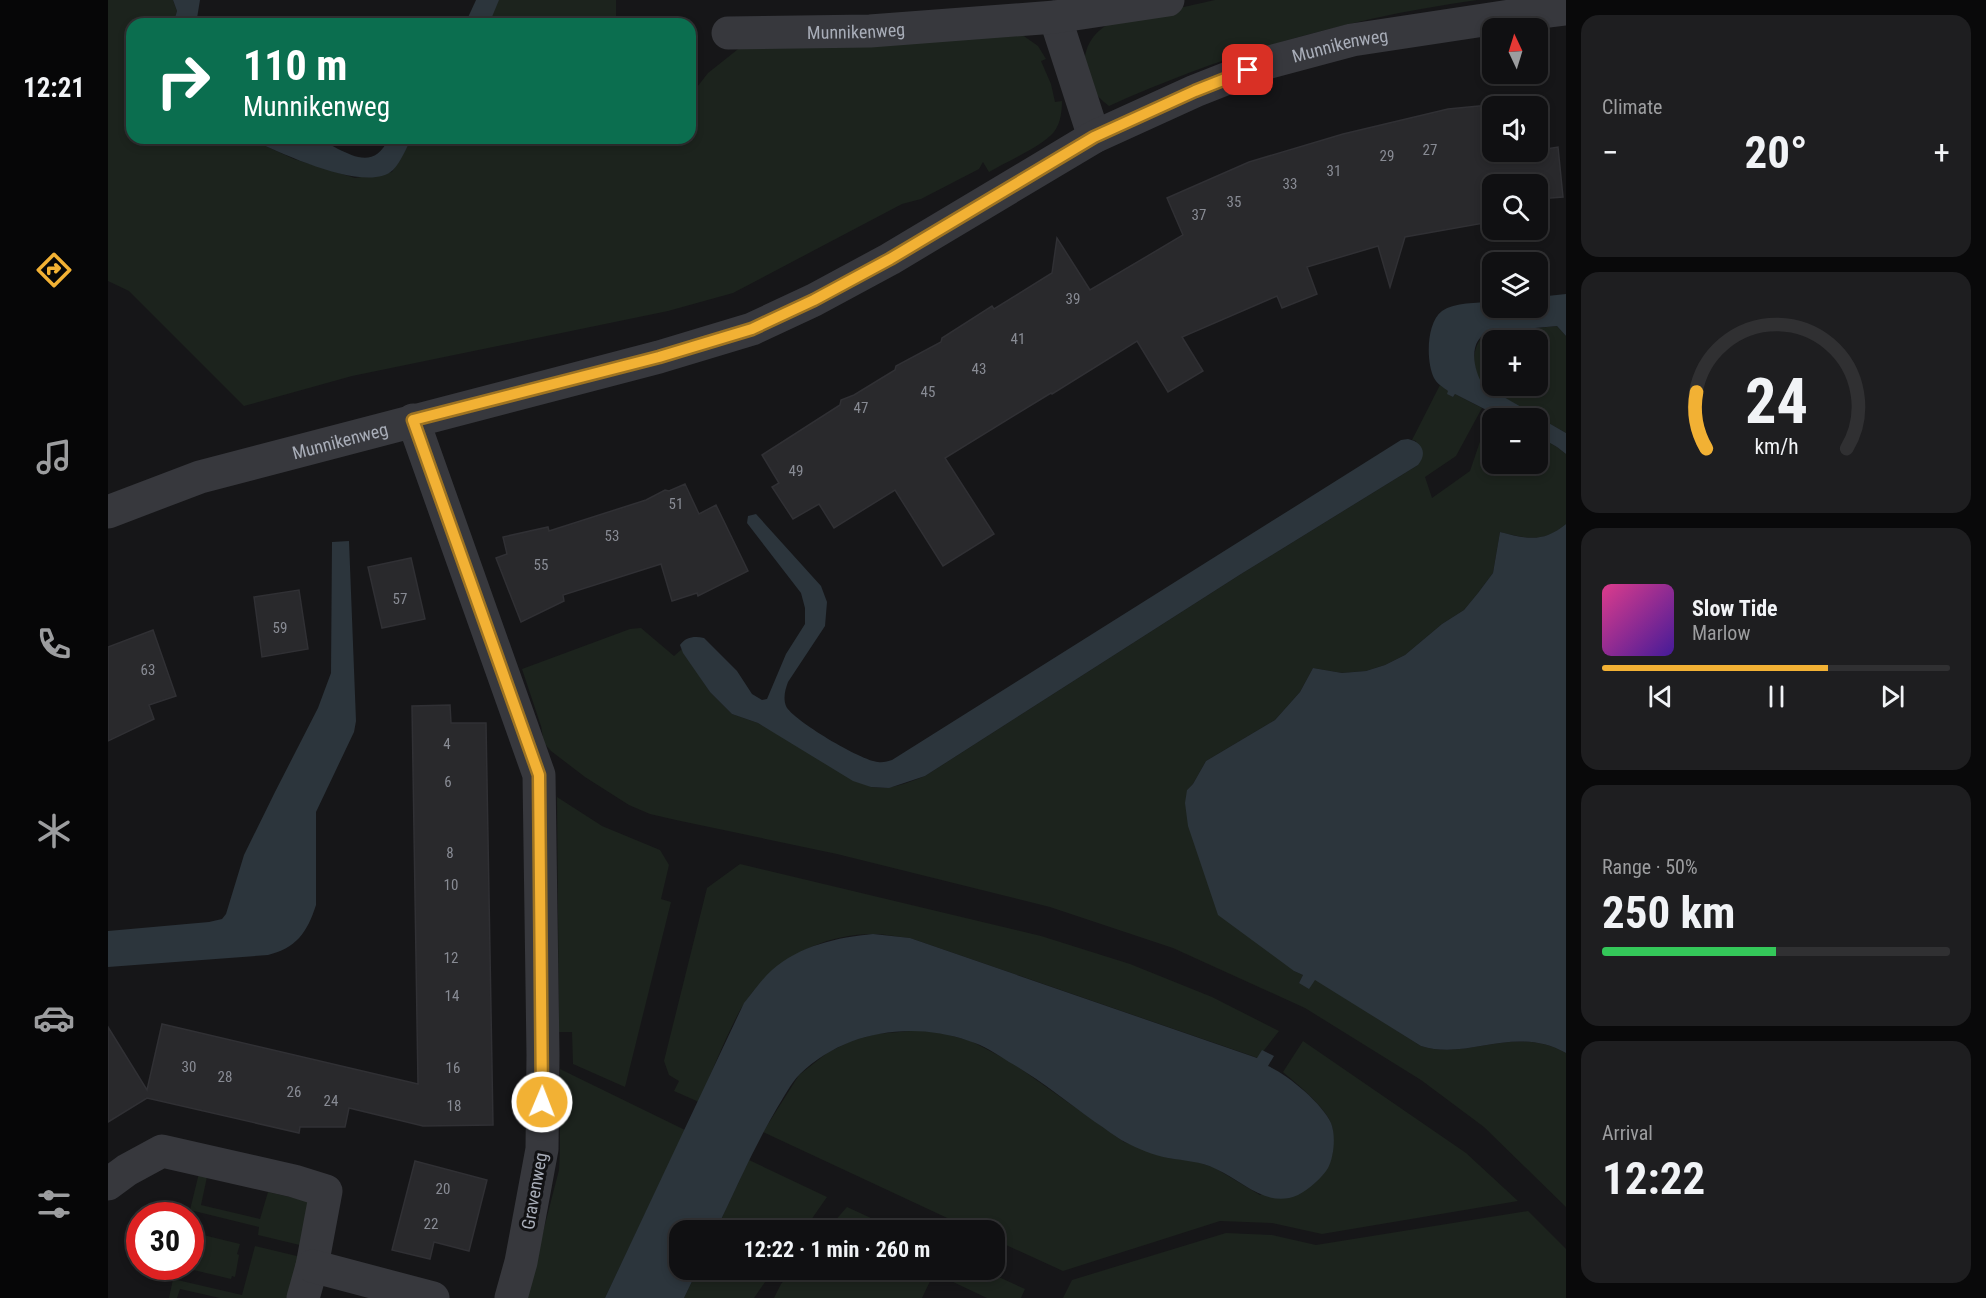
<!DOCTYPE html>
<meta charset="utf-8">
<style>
:root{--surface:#101012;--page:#1e1e20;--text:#f1f3f6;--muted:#9c9d9f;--line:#303032;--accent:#f2b134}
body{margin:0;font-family:"Roboto Condensed",sans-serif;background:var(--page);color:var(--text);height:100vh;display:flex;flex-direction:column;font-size:22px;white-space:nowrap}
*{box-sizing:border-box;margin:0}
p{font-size:20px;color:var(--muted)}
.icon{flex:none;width:33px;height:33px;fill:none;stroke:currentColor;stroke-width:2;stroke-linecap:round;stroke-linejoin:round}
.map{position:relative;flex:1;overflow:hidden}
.side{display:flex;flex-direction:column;gap:15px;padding:15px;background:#09090a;width:420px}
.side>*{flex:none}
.guide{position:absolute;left:18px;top:18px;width:570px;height:126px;border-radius:18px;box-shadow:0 3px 9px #0003,0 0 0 2px var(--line);background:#0b6e4f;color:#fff;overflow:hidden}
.needle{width:39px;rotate:356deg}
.fabs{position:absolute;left:1374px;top:18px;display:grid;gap:12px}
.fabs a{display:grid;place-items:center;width:66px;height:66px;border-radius:12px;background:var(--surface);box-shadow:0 3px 9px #0003,0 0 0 2px var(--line);font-size:30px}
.speed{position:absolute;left:18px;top:1202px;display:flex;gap:12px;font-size:30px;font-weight:700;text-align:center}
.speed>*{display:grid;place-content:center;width:78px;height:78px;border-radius:50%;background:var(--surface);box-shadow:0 3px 9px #0003,0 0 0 2px var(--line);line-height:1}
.speed .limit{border:9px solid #d22;background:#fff;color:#111}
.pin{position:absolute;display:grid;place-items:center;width:51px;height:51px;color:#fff;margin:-26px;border-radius:12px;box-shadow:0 3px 9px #0006}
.me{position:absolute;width:66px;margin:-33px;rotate:1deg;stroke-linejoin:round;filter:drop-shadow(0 0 4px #0008)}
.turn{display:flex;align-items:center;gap:21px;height:126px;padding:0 18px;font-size:27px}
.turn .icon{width:78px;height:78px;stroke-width:2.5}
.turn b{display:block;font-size:42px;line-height:51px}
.big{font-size:45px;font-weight:700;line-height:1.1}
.side .widget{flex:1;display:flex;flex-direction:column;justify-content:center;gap:9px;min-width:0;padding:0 21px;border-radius:18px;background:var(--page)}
.side .dial{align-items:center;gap:0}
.dial svg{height:156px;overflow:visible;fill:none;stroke:var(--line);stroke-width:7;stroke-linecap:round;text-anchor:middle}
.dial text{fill:var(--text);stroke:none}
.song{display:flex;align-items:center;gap:18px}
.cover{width:72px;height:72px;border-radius:9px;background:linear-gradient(135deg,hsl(330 70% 55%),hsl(260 70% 35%))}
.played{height:6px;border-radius:3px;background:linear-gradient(90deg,var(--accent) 65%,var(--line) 65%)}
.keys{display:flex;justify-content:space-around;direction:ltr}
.heat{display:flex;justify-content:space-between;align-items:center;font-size:33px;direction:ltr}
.charge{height:9px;border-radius:4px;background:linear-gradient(90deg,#34c759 50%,var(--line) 0)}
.trip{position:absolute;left:561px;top:1220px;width:336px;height:60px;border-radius:18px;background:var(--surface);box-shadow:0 3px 9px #0003,0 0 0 2px var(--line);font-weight:700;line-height:60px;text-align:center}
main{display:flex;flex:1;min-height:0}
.tabs{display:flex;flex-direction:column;width:108px;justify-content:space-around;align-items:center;background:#060607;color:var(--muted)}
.tabs .icon{width:42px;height:42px}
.tabs .current{color:var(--accent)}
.tabs b{font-size:27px;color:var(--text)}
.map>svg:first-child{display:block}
</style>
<main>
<nav class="tabs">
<b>12:21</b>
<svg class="icon current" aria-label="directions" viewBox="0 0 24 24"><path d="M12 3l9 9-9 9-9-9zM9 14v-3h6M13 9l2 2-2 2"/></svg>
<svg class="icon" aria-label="music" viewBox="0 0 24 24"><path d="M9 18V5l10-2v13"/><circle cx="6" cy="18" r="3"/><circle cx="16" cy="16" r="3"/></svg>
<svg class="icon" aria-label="phone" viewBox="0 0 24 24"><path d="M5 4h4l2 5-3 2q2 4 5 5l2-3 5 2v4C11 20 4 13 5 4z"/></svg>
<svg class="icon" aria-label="climate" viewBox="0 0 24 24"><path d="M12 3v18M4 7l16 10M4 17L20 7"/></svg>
<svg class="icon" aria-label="car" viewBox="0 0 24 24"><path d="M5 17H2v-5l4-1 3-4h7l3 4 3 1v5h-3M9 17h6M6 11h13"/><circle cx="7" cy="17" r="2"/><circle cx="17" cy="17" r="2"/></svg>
<svg class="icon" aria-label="filters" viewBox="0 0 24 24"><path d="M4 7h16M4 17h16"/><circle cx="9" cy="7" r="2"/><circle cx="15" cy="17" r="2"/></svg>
</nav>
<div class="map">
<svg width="1458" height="1298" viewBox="0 0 1458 1298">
<rect width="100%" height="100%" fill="#161618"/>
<g fill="#1c231d" fill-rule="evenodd">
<path d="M0 0H65L69 11 65 24H24V138H140L186 159 247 178 284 172 304 138H582V91H586L600 73 634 46 913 34 930 46 938 59 933 61 943 84 947 102 954 101C954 113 952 128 942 136 928 149 898 162 881 172L875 162 871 169 813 199 794 204 625 293 560 311 244 376 136 406 21 291 0 281Z"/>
<polygon points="369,0 508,0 508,24 357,24"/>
<path d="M1107 0H1369C1240 18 1119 53 1001 106 971 85 966 45 1000 24Z"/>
<path d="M1449 326 1458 336V433L1374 385C1364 369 1362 347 1378 333ZM1384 340H1430V386H1384Z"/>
<path d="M1332 385 1341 391 1340 394 1345 397 1347 394 1374 408 1348 456 1317 477 1324 498 1362 471 1382 412 1394 418H1384V464H1430V436L1449 447 1458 454V524C1436 543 1419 539 1392 532L1385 573 1370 593 1356 610 1334 624 1297 655 1277 665 1258 671 1234 673 1205 668 1192 692 1167 720 1098 761 1085 784 1079 790 1186 971 1195 975 1191 983 1207 979 1313 1046C1361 1061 1406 1024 1458 1053V1207L1376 1127 1313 1080 1197 1008 1065 948 942 907 729 854 568 820 542 814 521 805 477 777 443 751 436 743 433 726 414 669 522 629 533 628 566 656 574 649 602 692 624 714 650 723 763 787C784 790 799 783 817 776L1133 574 1310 465 1308 441 1304 440Z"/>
<polygon points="449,797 494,826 552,850 561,865 553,899 563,902 517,1087 465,1064 464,1032 451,1032"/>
<path d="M632 864 933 936 1022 964 1104 997 1171 1031 1150 1058 802 938C790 937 778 934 766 934 705 934 652 968 626 1022 613 1048 602 1076 591 1102L566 1091 571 1081 561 1075 556 1061 599 888Z"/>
<path d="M813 1030 837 1034 863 1041 903 1062 1016 1142 1060 1158 1087 1161 1107 1168 1152 1195 1224 1155C1225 1146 1226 1135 1224 1126 1219 1108 1189 1084 1175 1072L1195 1041 1358 1153 1410 1201 1214 1234 1164 1223 1112 1221 955 1271 887 1240 886 1230H865L655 1132 691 1075 719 1053 743 1041 768 1034Z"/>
<polygon points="452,1069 577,1130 497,1298 418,1298 451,1170 452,1149"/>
<polygon points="641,1160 719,1197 696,1230 608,1230"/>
<polygon points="91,1173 99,1177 93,1205 152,1219 160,1192 200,1201 196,1246 150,1235 151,1227 82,1210"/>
<polygon points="739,1207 789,1230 719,1230"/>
<polygon points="1420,1211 1458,1249 1458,1298 955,1298 964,1280 1118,1233 1164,1235 1208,1245"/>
<polygon points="83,1232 132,1244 129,1254 131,1255 127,1277 124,1276 123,1279 69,1266 82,1266"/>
<polygon points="147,1246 193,1257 183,1298 112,1298 72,1289 69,1298 61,1298 65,1279 134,1295"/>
<polygon points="590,1269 666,1269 646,1298 576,1298"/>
<polygon points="686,1269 873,1269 917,1289 913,1298 879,1298 826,1273 814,1298 666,1298 673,1284"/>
</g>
<g fill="#2c353c">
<polygon points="65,0 92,0 88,24 65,24 69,11"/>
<polygon points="368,0 391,0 381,24 357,24"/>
<path d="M140 138C160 138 181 136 201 138 230 141 261 181 281 138H304C298 148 293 162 285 170 259 195 168 151 140 138Z"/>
<path d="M1458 294V336L1449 326 1383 332C1359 337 1365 370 1375 385L1458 433V454L1449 447 1430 436V418H1394L1347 394 1345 397 1339 394 1340 391C1335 387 1329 384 1326 378 1318 362 1318 323 1334 311 1347 302 1369 303 1384 302V308H1430V297Z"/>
<path d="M1300 439C1314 442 1320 453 1310 465L1133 574 817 776 781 788 763 787 745 781 650 723 624 714 602 692 575 653 572 645C578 637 586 636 596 638L629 671 644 694 654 700 659 699 678 654 697 624V608L693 593 639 523 640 516 648 514 713 586 719 602 717 626 680 682C677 690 675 698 678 706 684 720 754 761 770 762 775 763 780 761 784 760L1293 440Z"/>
<path d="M1458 524V1053C1406 1024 1361 1061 1313 1046L1207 980 1201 989 1191 983 1195 975 1186 971 1110 915 1080 826 1077 803 1079 790 1085 784 1098 761 1167 720 1192 692 1205 668 1234 673 1258 671 1277 665 1297 655 1334 624 1356 610 1370 593 1385 573 1392 532C1419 539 1435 543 1458 524Z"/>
<path d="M241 541 248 721 246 732 208 812V905C199 933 188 948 160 955L0 967V931L101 922 114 919 118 914 136 855 167 792 210 708 223 673 224 542Z"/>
<path d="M765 934 802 938 1149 1058 1154 1050 1166 1056 1160 1066C1179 1074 1215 1104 1223 1123 1228 1135 1226 1157 1220 1168 1215 1177 1200 1190 1190 1195 1159 1209 1135 1181 1108 1169 1092 1161 1077 1161 1060 1158 1045 1155 1030 1149 1017 1142 1007 1137 997 1128 987 1122 959 1102 931 1079 901 1062 889 1054 875 1045 861 1041 803 1021 737 1031 692 1074 683 1083 676 1097 669 1108 646 1147 628 1189 608 1230H572V1269H590L576 1298H497L636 1003C645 992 653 980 664 970 691 946 730 937 765 934Z"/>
</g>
<g fill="#29292c" stroke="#303034" stroke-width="1.5" fill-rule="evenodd">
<path d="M1433 100 1438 149 1450 147 1455 197 1430 199V184H1384V207H1379L1382 222 1297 237 1282 287 1270 246 1199 267 1209 294 1174 308 1169 296 1074 337 1095 371 1060 392 1029 341 944 394 943 393 837 458 886 534 835 566 787 490 726 528 711 504 685 519 664 487 671 483 654 455 732 405 733 400 746 395 787 370 788 366 833 342 834 338 884 306 886 309 944 273 949 238 982 290 1075 235 1059 198 1141 162 1235 134 1340 109ZM1384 106H1430V152H1384Z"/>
<polygon points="577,484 591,514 608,505 640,571 590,596 589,593 564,601 553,564 455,595 456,601 413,622 388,558 399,554 395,537 440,527 441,531 538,500 557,490 561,491"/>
<polygon points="303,558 317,619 274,628 260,567"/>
<polygon points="191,590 200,649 154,657 146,597"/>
<polygon points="45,630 68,696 41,705 46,719 0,741 0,647"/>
<polygon points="342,705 343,723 378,723 385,1125 315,1126 241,1108 237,1127 192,1127 191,1133 39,1098 0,1122 0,1027 39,1090 54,1024 310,1084 304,706"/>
<polygon points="307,1161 379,1180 361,1251 326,1242 322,1259 284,1250"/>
</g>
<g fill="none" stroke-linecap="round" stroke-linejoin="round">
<g stroke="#37383d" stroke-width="33">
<polyline points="947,17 986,137"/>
<path id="s1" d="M620 33 762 31 947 17 1060 0"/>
<polyline points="305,420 431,775 435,1055 434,1149 413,1262 403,1298"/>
<path id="s2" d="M0 512 92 477 551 357 644 329 706 300 782 259 986 137 1087 91 1158 63 1244 40 1409 15 1458 9"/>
<polyline points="0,1184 19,1170 54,1151 186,1181 218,1191 204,1266 195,1298"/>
<polyline points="204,1266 325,1298"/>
</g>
</g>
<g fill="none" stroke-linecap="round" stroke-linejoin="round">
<g stroke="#9d7322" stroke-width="15">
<polyline id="route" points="434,1102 431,775 305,420 551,357 644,329 706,300 782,259 986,137 1087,91 1140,70"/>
</g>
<use href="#route" stroke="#f2b134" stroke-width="10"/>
</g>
<g text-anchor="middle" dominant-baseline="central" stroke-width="6" stroke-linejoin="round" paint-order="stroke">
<g font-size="15" fill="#888b94">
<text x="1322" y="150">27</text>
<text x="1279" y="156">29</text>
<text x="1226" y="171">31</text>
<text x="1182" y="184">33</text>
<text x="1126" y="202">35</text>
<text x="1091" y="215">37</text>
<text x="965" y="299">39</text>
<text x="910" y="339">41</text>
<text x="871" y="369">43</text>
<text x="820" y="392">45</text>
<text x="753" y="408">47</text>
<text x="688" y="471">49</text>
<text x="568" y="504">51</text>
<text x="504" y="536">53</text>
<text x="433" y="565">55</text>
<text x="292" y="599">57</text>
<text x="172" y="628">59</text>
<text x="40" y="670">63</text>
<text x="339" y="744">4</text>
<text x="340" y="782">6</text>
<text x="342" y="853">8</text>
<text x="343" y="885">10</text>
<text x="343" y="958">12</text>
<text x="344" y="996">14</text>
<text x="81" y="1067">30</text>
<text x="345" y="1068">16</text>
<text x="117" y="1077">28</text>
<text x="186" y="1092">26</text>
<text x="223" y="1101">24</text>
<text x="346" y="1106">18</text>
<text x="335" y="1189">20</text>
<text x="323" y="1224">22</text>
</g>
<g font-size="18" fill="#a8adb8" stroke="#111113">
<text stroke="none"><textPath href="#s1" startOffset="128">Munnikenweg</textPath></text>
<text stroke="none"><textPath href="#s2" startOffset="1326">Munnikenweg</textPath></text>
<text stroke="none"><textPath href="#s2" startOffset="243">Munnikenweg</textPath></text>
<text transform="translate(426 1191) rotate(-80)">Gravenweg</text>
</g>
</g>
</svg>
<div class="fabs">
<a><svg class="needle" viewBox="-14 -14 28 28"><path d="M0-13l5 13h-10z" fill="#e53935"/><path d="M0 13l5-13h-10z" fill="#9c9d9f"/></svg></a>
<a><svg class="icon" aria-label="sound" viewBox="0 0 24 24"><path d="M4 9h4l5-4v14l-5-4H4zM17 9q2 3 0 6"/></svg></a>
<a><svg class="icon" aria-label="search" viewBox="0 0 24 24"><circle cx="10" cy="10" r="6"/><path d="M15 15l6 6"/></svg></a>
<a><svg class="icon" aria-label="layers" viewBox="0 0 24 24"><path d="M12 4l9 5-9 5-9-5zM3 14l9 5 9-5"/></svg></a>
<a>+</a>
<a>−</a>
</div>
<div class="speed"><div class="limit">30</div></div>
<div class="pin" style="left:1140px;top:70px;background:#d93025"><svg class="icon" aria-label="arrive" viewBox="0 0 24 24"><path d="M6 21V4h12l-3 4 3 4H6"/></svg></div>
<svg class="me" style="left:434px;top:1102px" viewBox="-20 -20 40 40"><circle r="17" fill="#f2b134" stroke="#fff" stroke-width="3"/><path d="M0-11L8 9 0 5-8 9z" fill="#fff"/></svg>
<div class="trip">12:22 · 1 min · 260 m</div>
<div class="guide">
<div class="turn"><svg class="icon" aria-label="right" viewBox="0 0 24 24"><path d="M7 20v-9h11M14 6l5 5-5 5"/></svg><div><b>110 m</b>Munnikenweg</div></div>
</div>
</div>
<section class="side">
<div class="widget"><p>Climate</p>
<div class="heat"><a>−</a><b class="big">20°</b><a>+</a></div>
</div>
<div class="widget dial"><svg viewBox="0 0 100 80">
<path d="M14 69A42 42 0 1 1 86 69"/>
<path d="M14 69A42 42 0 0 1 9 40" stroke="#f2b134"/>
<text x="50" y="56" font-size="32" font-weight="700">24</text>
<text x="50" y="72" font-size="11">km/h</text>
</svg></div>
<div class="widget">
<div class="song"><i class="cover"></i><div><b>Slow Tide</b><p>Marlow</p></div></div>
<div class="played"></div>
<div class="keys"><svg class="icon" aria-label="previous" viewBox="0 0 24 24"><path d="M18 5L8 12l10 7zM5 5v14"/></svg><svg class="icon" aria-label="pause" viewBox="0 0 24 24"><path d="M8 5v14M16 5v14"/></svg><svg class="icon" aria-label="next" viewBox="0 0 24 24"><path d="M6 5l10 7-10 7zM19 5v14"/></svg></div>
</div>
<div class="widget"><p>Range · 50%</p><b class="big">250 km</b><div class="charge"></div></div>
<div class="widget"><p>Arrival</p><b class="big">12:22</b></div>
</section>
</main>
